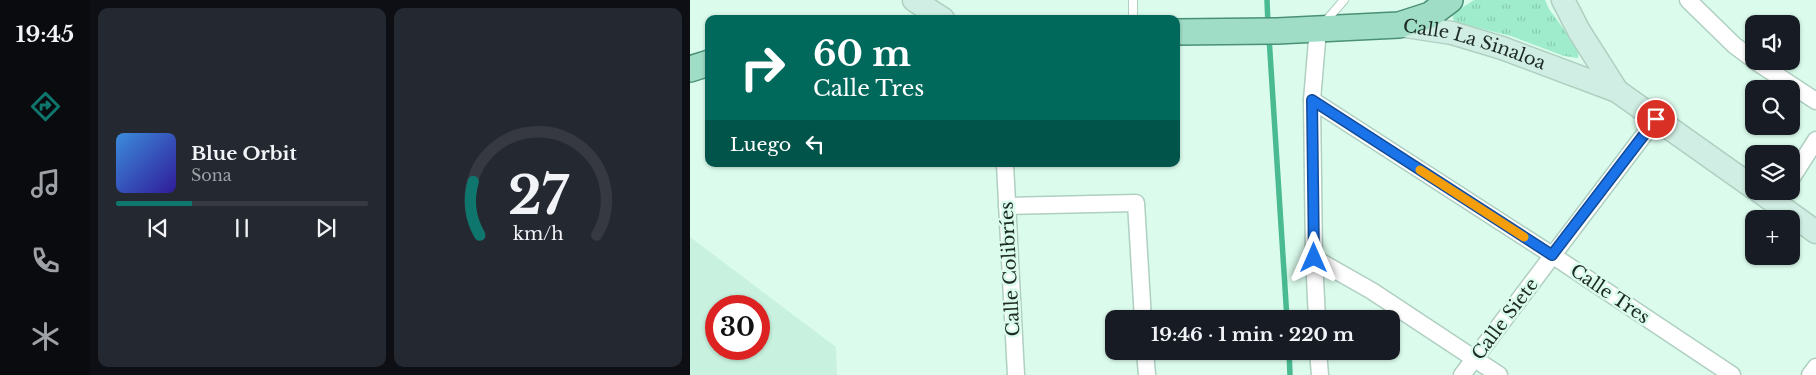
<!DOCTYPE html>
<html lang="es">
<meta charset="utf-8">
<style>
:root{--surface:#171b24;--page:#242831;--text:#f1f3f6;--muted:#9ea1a6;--line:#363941;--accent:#0f766e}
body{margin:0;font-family:"Libre Baskerville",serif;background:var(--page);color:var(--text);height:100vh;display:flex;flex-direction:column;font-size:19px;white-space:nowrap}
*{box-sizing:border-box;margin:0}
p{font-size:16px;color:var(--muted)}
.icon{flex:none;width:28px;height:28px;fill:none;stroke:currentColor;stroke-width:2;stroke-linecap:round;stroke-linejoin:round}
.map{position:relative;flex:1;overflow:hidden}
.panel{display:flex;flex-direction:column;gap:8px;padding:8px;background:#0d0f14;width:600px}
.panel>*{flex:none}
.banner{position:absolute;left:15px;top:15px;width:475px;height:152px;border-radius:10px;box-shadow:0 1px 4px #0004;background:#00695c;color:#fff;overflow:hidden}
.tools{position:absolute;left:1055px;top:15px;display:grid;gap:10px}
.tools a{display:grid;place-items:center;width:55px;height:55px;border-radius:10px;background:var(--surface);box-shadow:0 1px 4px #0004;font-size:25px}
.speed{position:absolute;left:15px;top:295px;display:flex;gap:10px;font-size:25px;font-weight:700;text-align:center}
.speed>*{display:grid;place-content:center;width:65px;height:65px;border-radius:50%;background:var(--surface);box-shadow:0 1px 4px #0004;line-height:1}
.speed .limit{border:8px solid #d22;background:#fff;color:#111}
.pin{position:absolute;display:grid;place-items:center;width:42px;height:42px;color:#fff;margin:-21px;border:2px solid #fff;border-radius:50%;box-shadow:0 1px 5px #0007}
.me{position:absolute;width:55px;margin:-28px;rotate:0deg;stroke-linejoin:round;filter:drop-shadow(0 0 4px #0008)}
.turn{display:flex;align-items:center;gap:18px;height:105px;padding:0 25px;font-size:22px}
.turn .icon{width:65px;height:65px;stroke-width:2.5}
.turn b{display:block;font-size:35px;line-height:42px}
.then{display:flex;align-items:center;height:48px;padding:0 25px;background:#0003;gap:10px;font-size:19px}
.panel .tile{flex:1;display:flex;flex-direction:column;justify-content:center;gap:8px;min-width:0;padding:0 18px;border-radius:10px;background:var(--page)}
.panel .dial{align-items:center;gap:0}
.dial svg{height:130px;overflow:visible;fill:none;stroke:var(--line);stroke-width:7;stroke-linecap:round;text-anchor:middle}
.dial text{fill:var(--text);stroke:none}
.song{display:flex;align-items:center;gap:15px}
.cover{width:60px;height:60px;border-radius:8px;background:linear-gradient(135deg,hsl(210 70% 55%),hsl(250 70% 35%))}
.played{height:5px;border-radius:2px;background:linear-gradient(90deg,var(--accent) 30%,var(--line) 30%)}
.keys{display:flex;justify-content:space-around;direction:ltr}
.panel .tiles{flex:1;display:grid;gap:8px;grid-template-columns:repeat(2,1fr)}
.trip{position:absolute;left:415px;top:310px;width:295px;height:50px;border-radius:10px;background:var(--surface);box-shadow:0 1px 4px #0004;font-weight:700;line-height:50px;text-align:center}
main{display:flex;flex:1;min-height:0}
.dock{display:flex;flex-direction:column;width:90px;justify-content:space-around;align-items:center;background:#090b0e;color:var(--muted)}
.dock .icon{width:35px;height:35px}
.dock .active{color:var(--accent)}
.dock b{font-size:22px;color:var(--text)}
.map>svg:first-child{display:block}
</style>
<main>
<nav class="dock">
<b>19:45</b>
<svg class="icon active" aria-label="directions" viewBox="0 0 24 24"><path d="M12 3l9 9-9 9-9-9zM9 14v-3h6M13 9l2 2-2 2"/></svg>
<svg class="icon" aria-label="music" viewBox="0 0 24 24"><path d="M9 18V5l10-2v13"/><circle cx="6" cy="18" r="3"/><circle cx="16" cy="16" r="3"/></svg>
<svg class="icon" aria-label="phone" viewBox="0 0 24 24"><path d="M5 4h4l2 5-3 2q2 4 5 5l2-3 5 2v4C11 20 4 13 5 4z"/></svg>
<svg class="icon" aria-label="climate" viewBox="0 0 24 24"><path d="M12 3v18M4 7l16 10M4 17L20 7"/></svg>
</nav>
<section class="panel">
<div class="tiles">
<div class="tile">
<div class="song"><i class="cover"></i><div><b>Blue Orbit</b><p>Sona</p></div></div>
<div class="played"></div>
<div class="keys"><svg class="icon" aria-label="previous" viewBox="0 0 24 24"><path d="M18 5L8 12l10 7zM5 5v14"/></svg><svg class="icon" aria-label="pause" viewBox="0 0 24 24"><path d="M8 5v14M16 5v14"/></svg><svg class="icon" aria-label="next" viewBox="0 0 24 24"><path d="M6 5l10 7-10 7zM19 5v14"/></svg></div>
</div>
<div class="tile dial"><svg viewBox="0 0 100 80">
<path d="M14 69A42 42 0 1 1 86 69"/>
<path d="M14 69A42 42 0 0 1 10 36" stroke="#0f766e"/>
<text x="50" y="56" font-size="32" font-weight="700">27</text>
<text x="50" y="72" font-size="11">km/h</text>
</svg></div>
</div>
</section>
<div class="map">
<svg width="1126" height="375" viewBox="0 0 1126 375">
<defs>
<pattern id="grass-tufts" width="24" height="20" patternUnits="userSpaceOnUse" patternTransform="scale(1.25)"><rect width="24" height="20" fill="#9eeccc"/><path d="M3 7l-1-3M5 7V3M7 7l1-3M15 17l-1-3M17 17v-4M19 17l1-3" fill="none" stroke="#88cbaf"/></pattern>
</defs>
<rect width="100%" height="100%" fill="#dbfced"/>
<path fill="#c8f2df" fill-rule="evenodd" d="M0 237 146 347 147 375H0ZM26 306H69V349H26Z"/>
<polygon fill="url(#grass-tufts)" points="784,0 855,0 859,9 889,50 888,58 874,56 821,36 764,22 762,14"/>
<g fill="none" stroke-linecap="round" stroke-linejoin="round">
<g stroke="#4aba92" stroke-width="5.5">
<polyline points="577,0 578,25"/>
<polyline points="579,37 597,319"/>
<polyline points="599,351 600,375"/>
</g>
<g stroke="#afcfc1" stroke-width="10">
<g id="lane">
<polyline points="443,19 443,0"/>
<polyline points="634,23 654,0"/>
</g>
</g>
<g stroke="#afcfc1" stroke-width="19">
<g id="street">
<polyline points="998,0 1044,45 1064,60"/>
<polyline points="1065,61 1126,101"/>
<polyline points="622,100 862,255 1042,375"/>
<polyline points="315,164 326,375"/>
<polyline points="1101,179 1126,140"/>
<polyline points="317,206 446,203 453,319"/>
<polyline points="624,258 682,291 809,375"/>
<polyline points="627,319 624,258 622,100 628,29"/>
<polyline points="455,351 457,375"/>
<polyline points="628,351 630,375"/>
<polyline points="772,375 966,119"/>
<polyline points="1120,375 1126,367"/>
</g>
</g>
<g stroke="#afcfc1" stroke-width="25">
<g id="secondary">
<polyline points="224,0 253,19"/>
<polyline points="873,0 889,31 927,91 1064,188"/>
<path id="s1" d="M709 25 762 33 812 48 927 91"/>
<polyline points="1069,191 1126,232"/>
</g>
</g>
<g stroke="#4a9076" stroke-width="28">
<g id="primary">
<polyline points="486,32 587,31 709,25 740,15 760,0"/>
<polyline points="0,69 19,63"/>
</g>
</g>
<use href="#lane" stroke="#fff" stroke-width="8"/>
<use href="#street" stroke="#fff" stroke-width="16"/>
<use href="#secondary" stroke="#d0eee3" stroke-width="22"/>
<use href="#primary" stroke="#a0ddc7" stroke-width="25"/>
</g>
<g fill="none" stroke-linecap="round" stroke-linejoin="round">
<g stroke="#114b97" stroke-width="12">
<polyline id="route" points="624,258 622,100 862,255 966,119"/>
</g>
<use href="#route" stroke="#1a73e8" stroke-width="9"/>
<polyline stroke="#f59e0b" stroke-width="9" points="730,170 834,237"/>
</g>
<g text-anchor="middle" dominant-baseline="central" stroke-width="5" stroke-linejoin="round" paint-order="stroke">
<g font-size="18" fill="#1e2b25" stroke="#dbfced">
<text stroke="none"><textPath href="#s1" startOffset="78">Calle La Sinaloa</textPath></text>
<text transform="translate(320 269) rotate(-93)">Calle Colibríes</text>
<text transform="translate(920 294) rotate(34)">Calle Tres</text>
<text transform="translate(815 319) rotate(-53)">Calle Siete</text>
</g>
</g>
</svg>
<div class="tools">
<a><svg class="icon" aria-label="sound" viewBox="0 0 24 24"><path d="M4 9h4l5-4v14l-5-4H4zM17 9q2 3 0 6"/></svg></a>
<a><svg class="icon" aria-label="search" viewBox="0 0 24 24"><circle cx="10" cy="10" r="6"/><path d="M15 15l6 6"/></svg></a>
<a><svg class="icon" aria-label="layers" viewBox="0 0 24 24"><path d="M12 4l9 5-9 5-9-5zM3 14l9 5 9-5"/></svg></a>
<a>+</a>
</div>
<div class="speed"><div class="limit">30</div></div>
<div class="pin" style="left:966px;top:119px;background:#d93025"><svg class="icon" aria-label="arrive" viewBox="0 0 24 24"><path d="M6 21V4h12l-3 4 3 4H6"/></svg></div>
<svg class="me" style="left:624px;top:258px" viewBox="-20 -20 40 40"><path d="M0-17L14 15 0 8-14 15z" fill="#1a73e8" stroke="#fff" stroke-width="4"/></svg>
<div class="trip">19:46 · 1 min · 220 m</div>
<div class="banner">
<div class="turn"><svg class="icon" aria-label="right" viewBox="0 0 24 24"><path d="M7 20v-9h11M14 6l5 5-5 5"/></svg><div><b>60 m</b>Calle Tres</div></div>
<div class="then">Luego<svg class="icon" aria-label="left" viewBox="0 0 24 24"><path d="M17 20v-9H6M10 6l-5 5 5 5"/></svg></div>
</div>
</div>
</main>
